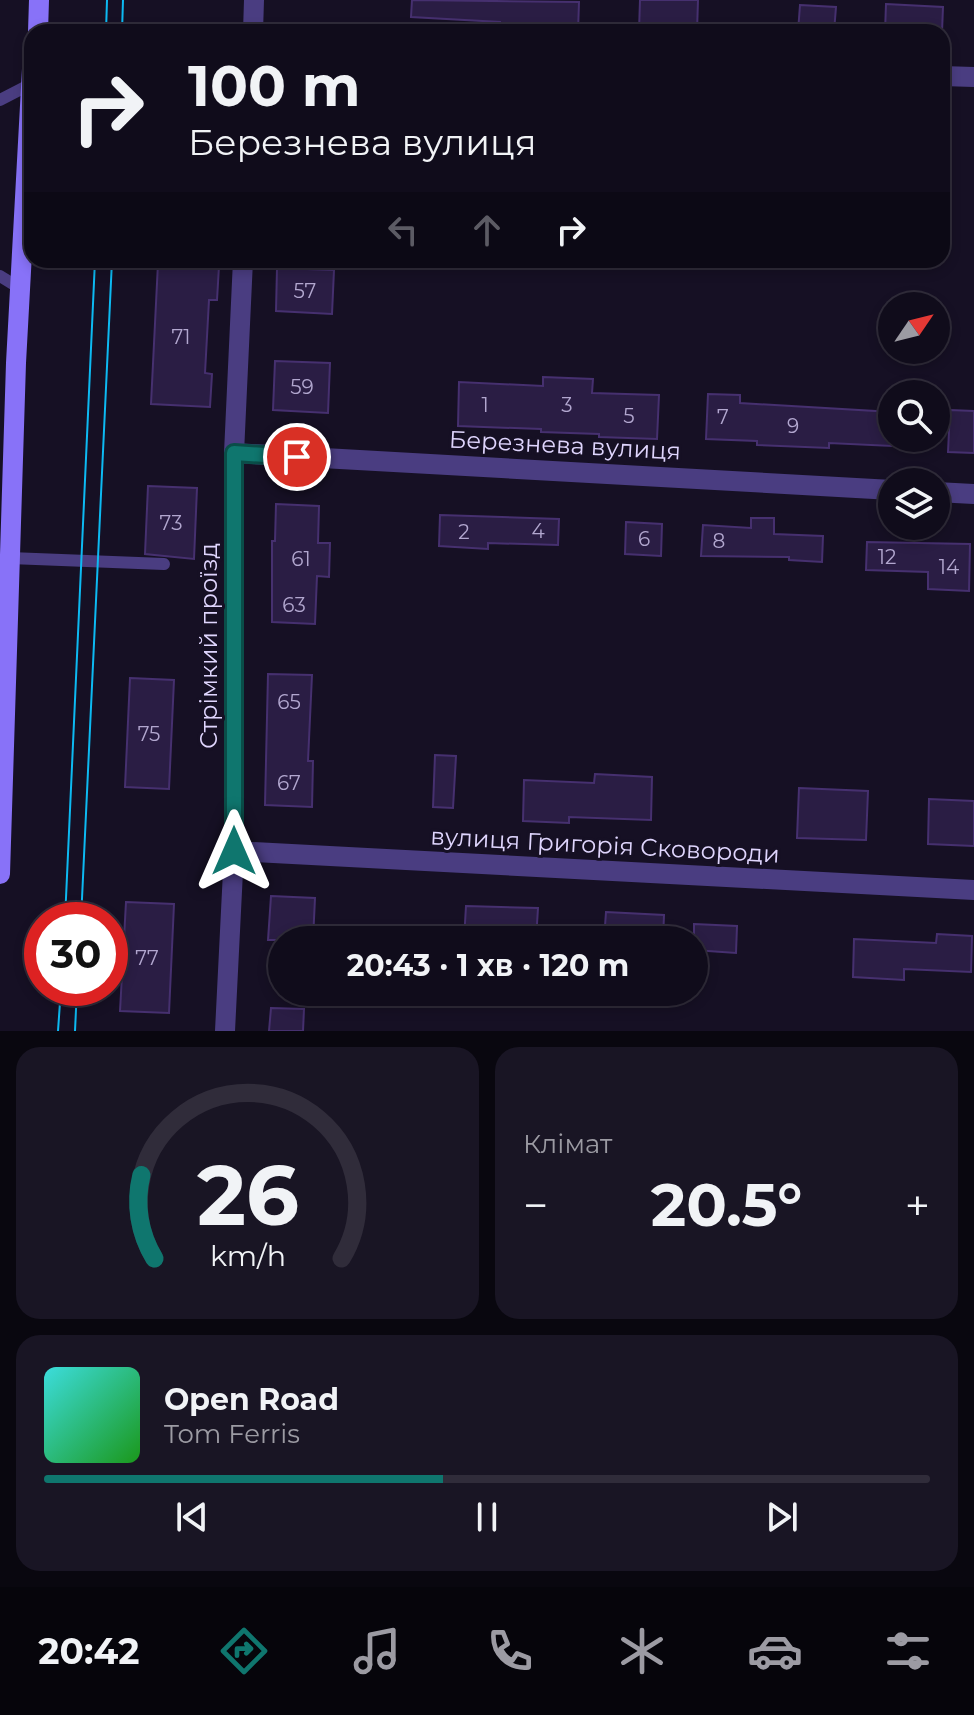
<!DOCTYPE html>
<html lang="uk">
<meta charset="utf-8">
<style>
:root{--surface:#100c1b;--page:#191524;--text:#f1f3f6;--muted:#9c9ba3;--line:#302c3a;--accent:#0f766e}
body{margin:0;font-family:Montserrat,sans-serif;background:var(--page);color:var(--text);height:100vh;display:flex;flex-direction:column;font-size:30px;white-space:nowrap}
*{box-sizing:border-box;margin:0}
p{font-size:26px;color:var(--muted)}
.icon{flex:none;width:44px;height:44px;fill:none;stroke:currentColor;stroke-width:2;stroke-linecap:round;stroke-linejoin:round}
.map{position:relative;height:1031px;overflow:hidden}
.drawer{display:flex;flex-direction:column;gap:16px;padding:16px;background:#09070f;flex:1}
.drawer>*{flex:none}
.hud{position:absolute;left:24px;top:24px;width:926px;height:244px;border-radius:24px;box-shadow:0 4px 12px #0003,0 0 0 2px var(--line);background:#100c1b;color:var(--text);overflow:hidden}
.needle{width:52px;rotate:55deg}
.tools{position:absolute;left:878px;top:292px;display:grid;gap:16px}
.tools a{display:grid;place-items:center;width:72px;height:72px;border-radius:50%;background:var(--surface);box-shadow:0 4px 12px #0003,0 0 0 2px var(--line);font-size:40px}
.speed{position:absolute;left:24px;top:902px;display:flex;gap:16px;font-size:40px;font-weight:700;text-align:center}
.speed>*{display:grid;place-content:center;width:104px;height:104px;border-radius:50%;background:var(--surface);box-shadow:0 4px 12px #0003,0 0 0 2px var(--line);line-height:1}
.speed .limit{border:12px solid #d22;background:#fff;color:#111}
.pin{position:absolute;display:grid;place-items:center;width:68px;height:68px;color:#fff;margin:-34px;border:4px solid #fff;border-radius:50%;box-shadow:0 2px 8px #0007}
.me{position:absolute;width:88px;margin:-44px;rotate:0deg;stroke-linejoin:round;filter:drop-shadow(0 0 6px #0008)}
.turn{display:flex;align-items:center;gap:28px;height:168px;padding:0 32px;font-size:36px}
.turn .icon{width:104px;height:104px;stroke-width:2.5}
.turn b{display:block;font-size:56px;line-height:68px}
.lanes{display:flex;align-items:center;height:76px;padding:0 32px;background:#0003;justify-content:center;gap:40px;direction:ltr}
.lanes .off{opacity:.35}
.big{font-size:60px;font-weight:700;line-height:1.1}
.drawer .tile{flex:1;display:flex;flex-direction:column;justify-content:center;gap:12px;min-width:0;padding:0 28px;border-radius:24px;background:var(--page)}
.drawer .dial{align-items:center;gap:0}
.dial svg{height:208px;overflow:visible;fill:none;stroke:var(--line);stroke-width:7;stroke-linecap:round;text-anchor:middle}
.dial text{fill:var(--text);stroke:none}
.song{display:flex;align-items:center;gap:24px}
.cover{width:96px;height:96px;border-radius:12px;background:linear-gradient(135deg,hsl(180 70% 55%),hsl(120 70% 35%))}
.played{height:8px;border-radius:4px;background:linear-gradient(90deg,var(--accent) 45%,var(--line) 45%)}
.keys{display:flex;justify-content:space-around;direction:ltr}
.heat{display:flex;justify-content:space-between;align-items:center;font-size:44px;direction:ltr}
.drawer .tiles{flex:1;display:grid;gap:16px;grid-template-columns:1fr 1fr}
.tile:last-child{grid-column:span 2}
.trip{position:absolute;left:268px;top:926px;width:440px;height:80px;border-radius:40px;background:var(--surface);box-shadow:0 4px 12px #0003,0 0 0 2px var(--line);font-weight:700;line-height:80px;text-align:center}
.menu{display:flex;height:128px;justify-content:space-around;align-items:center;background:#06050b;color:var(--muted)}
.menu .icon{width:56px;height:56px}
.menu .on{color:var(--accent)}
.menu b{font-size:36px;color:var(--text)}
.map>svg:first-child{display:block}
</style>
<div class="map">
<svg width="974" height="1031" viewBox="0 0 974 1031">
<rect width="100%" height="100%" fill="#161024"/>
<g fill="#2a1d44" stroke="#46306f" stroke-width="2">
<polygon points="412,0 579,2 578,32 522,32 500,30 500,22 411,17"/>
<polygon points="640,0 698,0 697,32 639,31"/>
<polygon points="886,4 943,7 942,32 885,32"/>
<polygon points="800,5 836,7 834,32 798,32"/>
<polygon points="158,263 219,266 217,300 209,300 205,373 212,374 210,407 151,404"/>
<polygon points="277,268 334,270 332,314 276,311"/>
<polygon points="275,361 330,363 328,413 273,410"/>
<polygon points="543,377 593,379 592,393 659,395 657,439 599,437 599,434 541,432 541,429 458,426 459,382 543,386"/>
<polygon points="708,394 740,395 740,403 892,412 892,446 829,443 829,448 757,445 757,441 706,439"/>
<polygon points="950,410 974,411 974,453 948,452"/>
<polygon points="148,486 197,488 194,559 145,554"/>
<polygon points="276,504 319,506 318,543 330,543 329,577 317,576 315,624 272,622 272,541 275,541"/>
<polygon points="440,515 559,519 558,545 488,543 488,549 439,546"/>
<polygon points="751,518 774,518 774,534 823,536 822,562 789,560 789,557 701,556 703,525 751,528"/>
<polygon points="626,522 662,524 661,556 625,554"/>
<polygon points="867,542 970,544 969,591 928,589 928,572 866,570"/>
<polygon points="268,674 312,675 308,761 313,761 312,807 265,805"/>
<polygon points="130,678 174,680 169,789 125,787"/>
<polygon points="435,755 456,756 453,808 433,807"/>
<polygon points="595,774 652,777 651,820 569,817 569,823 523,821 524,780 594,783"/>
<polygon points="799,788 868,791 866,840 797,838"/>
<polygon points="929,799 974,801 974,846 928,844"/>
<polygon points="271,896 315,898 313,940 268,940"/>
<polygon points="126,902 174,904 169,1013 120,1011"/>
<polygon points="466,906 538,908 536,940 464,940"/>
<polygon points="606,912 664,915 663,940 604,940"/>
<polygon points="694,924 737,926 736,953 694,950"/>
<polygon points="937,934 972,936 971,972 904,969 904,980 853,977 854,939 936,943"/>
<polygon points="271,1008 304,1009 303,1031 269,1031"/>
</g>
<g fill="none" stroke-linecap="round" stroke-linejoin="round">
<g stroke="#4a3d81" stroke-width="12">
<polyline points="0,100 29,85"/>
<polyline points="0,276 21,289"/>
<polyline points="10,558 164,564"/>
</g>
<g stroke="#4a3d81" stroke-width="20">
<polyline points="253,32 254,0"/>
<polyline points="942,76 974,77"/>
<polyline points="234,453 892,490"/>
<polyline points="936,492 974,494"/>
<polyline points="234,851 974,890"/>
<polyline points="225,1031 234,851 234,453 243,260"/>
</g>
<g stroke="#8872f8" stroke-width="20">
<polyline points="38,32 39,0"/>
<polyline points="0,874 16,363 32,69"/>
</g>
<g stroke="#0dbaf2" stroke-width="2">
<polyline points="106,32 107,0"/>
<polyline points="122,32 123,0"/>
<polyline points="65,920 95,260"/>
<polyline points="81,920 112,260"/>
<polyline points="58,1031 61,988"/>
<polyline points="75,1031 77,988"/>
</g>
</g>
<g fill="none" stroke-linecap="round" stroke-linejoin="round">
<g stroke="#0a4d48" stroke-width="20">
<polyline id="route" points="234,851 234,453 297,457"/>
</g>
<use href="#route" stroke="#0f766e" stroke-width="14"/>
</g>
<g text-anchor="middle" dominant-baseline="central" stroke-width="6" stroke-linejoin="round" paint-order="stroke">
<g font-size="20" fill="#b2a7cf">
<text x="305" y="291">57</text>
<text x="181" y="337">71</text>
<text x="302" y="387">59</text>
<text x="485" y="405">1</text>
<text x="567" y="405">3</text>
<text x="629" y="416">5</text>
<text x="723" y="417">7</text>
<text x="793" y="426">9</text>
<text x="171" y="523">73</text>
<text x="538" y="531">4</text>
<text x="464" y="532">2</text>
<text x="644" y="539">6</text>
<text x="719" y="541">8</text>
<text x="887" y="557">12</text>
<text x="301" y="559">61</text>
<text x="949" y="567">14</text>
<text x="294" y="605">63</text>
<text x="289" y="702">65</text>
<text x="149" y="734">75</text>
<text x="289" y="783">67</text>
<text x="147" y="958">77</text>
</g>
<g font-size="24" fill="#dfd5fd" stroke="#161024">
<text transform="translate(565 445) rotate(3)">Березнева вулиця</text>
<text transform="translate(208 646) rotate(-90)">Стрімкий проїзд</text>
<text transform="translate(605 845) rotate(3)">вулиця Григорія Сковороди</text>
</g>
</g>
</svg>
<div class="tools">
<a><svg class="needle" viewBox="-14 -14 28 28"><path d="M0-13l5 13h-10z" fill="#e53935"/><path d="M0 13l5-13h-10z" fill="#9c9ba3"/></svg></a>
<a><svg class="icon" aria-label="search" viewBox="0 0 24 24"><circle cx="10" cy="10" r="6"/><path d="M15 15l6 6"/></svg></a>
<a><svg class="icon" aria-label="layers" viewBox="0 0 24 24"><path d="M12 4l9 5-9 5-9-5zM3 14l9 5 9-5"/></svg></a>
</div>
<div class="speed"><div class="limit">30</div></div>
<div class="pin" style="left:297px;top:457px;background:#d93025"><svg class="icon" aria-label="arrive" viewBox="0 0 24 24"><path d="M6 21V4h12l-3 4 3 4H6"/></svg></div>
<svg class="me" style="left:234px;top:851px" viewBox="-20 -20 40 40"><path d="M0-17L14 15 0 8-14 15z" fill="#0f766e" stroke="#fff" stroke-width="4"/></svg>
<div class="trip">20:43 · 1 хв · 120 m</div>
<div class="hud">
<div class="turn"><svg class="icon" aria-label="right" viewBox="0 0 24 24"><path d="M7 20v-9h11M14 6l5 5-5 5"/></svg><div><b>100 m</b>Березнева вулиця</div></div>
<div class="lanes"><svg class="icon off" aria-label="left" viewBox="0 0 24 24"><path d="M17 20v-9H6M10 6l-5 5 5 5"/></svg><svg class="icon off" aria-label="ahead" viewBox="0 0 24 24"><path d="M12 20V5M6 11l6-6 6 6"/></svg><svg class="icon" aria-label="right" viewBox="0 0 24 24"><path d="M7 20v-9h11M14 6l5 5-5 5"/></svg></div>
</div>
</div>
<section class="drawer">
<div class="tiles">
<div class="tile dial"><svg viewBox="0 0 100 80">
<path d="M14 69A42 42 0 1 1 86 69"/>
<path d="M14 69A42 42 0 0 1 9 37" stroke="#0f766e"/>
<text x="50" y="56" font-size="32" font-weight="700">26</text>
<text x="50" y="72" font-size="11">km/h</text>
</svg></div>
<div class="tile"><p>Клімат</p>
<div class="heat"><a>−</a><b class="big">20.5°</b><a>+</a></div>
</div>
<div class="tile">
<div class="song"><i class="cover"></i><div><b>Open Road</b><p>Tom Ferris</p></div></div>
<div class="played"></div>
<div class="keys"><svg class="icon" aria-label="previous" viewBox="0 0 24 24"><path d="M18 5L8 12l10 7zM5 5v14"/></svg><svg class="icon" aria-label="pause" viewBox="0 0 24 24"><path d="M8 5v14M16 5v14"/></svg><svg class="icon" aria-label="next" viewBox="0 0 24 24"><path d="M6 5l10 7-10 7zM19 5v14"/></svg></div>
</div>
</div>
</section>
<nav class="menu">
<b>20:42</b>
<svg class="icon on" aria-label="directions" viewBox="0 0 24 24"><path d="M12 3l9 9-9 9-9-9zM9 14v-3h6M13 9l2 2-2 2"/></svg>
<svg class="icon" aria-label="music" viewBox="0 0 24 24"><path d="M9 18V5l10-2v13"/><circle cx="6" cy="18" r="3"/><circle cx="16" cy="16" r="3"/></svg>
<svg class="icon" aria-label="phone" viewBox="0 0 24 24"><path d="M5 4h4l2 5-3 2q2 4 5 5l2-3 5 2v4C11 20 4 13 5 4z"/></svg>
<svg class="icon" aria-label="climate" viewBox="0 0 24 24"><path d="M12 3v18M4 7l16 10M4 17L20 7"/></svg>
<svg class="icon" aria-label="car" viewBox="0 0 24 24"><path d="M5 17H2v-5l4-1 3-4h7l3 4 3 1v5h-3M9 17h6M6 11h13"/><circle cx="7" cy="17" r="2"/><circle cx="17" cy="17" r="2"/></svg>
<svg class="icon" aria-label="filters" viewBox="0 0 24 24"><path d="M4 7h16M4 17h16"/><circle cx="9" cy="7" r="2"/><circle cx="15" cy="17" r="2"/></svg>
</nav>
